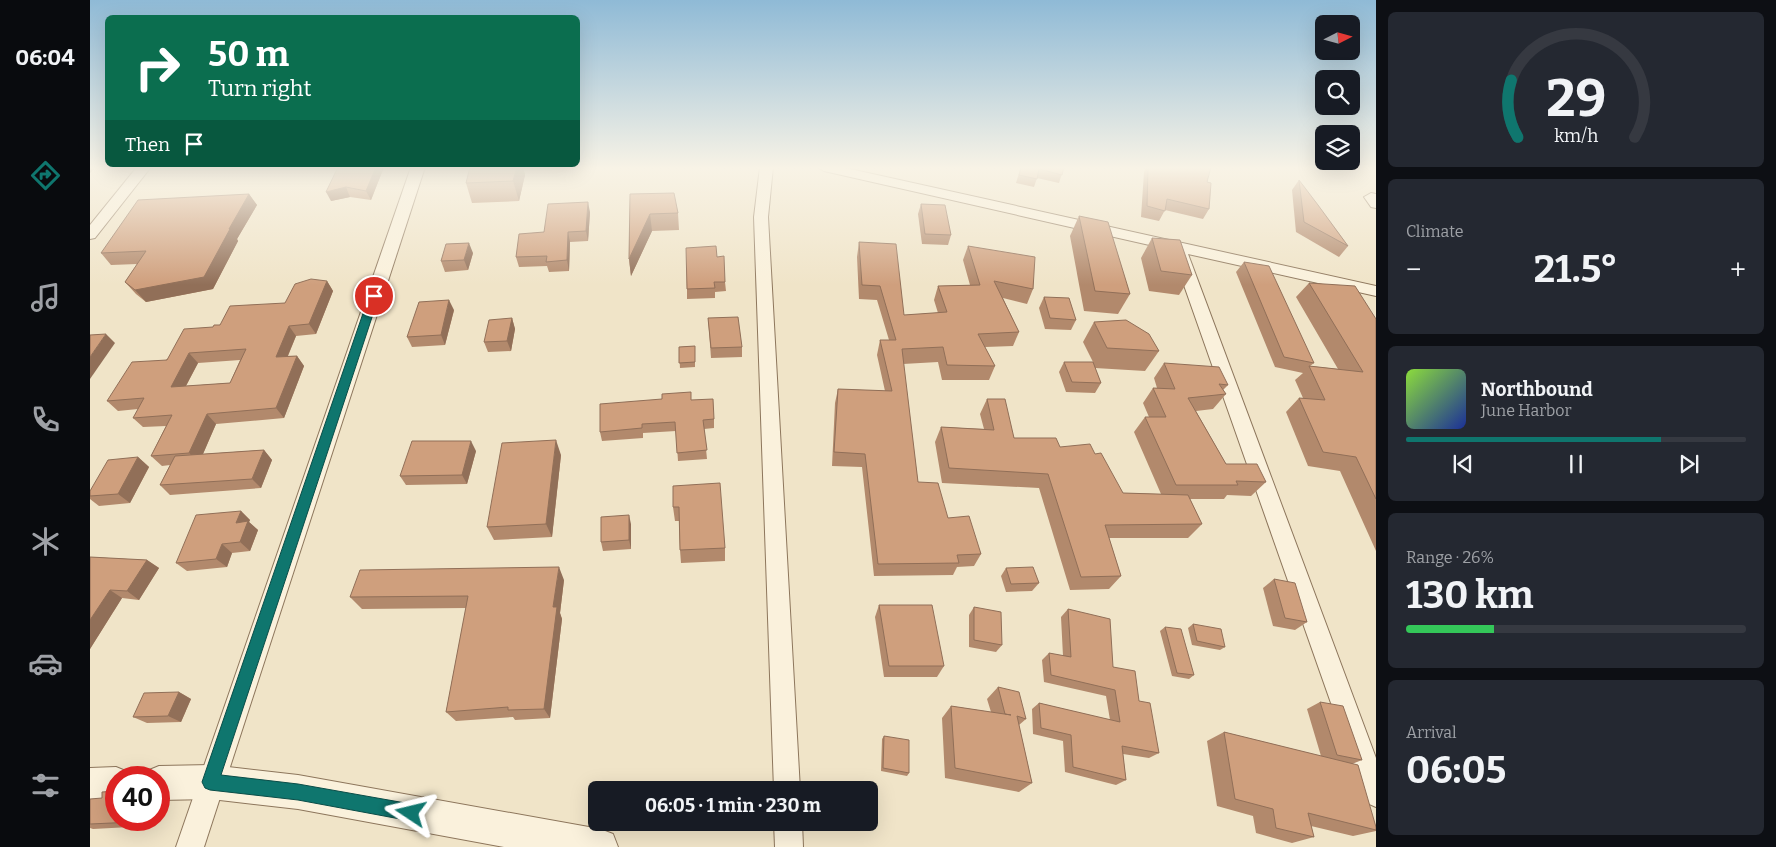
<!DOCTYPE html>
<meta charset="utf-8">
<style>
:root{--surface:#171b24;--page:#242831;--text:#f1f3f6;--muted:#9ea1a6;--line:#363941;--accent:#0f766e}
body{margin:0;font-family:Bitter,serif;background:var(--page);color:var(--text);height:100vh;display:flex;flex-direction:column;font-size:19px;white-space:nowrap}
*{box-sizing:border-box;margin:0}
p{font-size:16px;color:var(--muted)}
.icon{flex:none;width:28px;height:28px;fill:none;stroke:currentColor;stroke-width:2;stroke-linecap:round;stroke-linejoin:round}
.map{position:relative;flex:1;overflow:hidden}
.details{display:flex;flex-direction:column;gap:12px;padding:12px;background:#0d0f14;width:400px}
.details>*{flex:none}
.banner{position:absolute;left:15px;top:15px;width:475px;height:152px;border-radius:8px;box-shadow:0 5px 20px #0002;background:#0b6e4f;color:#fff;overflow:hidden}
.needle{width:32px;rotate:84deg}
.buttons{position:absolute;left:1225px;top:15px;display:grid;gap:10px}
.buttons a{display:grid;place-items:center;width:45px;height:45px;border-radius:8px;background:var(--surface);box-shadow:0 5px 20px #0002;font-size:25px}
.speed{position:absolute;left:15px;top:766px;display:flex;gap:10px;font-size:25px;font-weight:700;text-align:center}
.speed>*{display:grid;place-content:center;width:65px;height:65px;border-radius:50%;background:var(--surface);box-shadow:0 5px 20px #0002;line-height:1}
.speed .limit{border:8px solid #d22;background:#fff;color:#111}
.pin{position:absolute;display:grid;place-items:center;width:42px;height:42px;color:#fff;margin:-21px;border:2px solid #fff;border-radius:50%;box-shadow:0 1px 5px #0007}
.me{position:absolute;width:55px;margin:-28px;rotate:280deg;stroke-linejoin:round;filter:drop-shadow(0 0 4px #0008)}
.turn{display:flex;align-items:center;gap:18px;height:105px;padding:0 20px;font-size:22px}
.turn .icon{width:65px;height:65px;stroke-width:2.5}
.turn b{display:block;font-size:35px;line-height:42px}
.then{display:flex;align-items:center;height:48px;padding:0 20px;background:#0003;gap:10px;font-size:19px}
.big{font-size:38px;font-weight:700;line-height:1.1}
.details .tile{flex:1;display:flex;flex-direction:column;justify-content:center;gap:8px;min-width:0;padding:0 18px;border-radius:8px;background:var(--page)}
.details .dial{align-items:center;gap:0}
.dial svg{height:130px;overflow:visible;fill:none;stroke:var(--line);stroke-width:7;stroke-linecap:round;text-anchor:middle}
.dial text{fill:var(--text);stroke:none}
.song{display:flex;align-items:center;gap:15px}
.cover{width:60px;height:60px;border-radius:8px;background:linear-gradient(135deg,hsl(90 70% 55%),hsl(230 70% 35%))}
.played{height:5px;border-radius:2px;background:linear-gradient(90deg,var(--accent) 75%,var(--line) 75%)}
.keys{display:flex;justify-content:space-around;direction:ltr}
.heat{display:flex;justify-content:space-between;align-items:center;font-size:28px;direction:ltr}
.charge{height:8px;border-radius:4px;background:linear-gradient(90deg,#34c759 26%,var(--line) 0)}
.trip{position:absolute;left:498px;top:781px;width:290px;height:50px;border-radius:8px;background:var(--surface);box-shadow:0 5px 20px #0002;font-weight:700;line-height:50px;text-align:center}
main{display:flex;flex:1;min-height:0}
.tabs{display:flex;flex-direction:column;width:90px;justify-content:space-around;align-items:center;background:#090b0e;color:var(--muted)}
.tabs .icon{width:35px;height:35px}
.tabs .active{color:var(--accent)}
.tabs b{font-size:22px;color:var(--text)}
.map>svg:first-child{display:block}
</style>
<main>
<nav class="tabs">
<b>06:04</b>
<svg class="icon active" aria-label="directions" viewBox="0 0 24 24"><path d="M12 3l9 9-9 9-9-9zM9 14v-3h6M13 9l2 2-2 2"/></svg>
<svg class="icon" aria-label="music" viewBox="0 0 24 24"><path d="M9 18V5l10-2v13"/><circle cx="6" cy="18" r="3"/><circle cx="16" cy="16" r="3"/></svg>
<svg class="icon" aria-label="phone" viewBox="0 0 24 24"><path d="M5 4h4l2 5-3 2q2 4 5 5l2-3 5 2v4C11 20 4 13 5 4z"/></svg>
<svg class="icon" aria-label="climate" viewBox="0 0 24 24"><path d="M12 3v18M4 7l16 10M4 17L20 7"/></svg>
<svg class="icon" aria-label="car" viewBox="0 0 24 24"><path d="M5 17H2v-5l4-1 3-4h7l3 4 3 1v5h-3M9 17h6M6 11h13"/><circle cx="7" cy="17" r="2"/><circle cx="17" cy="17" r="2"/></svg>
<svg class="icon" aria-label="filters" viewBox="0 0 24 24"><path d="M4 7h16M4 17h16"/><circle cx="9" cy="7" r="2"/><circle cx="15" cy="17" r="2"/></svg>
</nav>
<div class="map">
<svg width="1286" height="847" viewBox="0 0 1286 847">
<rect width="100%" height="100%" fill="#f0e4c8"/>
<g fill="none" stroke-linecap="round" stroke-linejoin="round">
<g stroke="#8d765c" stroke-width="2">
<g id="minor">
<polygon points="47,167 61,167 5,238 0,239 0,225"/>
<polygon points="321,167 335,167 114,847 86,847"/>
<polygon points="670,167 683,167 678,217 710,790 684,790 664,217"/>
<polygon points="727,167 751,167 1286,286 1286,296 1098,254 1286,758 1286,807 1277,803 1273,794 1083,254 1086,251 734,171"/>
<polygon points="1281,193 1286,194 1286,208 1281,207 1274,197"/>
<polygon points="684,822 712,822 713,847 685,847"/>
</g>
</g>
<g stroke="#8d765c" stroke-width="2">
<g id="tertiary">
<polygon points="121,765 208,775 510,829 523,834 528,847 414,847 208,809 121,799 69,800 69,778 54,778 57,771 69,766"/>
<polygon points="26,767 38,772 40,778 26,778 26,801 0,802 0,768"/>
</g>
</g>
<use href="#minor" fill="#faf1dc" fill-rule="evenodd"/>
<use href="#tertiary" fill="#faf1dc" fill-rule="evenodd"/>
</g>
<g fill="#b2896c" fill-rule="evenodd">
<polygon points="248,167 294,167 281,200 260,197 241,201"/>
<polygon points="380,167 433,167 435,175 429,201 382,203 376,183"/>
<polygon points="931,167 974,167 969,183 947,178 944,187 926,183"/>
<polygon points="1056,167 1083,167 1089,168 1090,167 1121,167 1117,182 1119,209 1113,219 1075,210 1069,221 1051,217 1054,172"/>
<polygon points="1209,180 1258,246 1249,257 1206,232 1202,190"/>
<polygon points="159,194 167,205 147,239 148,241 123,289 56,302 46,294 35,282 47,264 21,265 11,253"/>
<polygon points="540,194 588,213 589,230 562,231 541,276 539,259"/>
<polygon points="831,204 861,235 858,245 832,244 828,214"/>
<polygon points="500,212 498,241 480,242 479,271 459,272 457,266 429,267 426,257 454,232"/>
<polygon points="989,216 1040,294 1028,314 994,311 980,236"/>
<polygon points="1062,238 1102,275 1089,295 1059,291 1051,258"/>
<polygon points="769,242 814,315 848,313 844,300 848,286 880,285 873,260 878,246 943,289 937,304 913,298 929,332 923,346 895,347 905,366 899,380 852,380 848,362 813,364 828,482 858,518 891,554 884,566 867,567 863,575 784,576 772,467 742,466 745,403 748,389 795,391 787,355 790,340 799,340 787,300 769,299 767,257"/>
<polygon points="383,253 378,270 355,272 351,261"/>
<polygon points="627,257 635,282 636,291 625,292 625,298 597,299 597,289"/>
<polygon points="1154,262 1224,363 1220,366 1248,369 1206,297 1219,283 1286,319 1286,551 1250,471 1218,466 1196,412 1209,398 1213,398 1205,380 1213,373 1185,367 1146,272"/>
<path d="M237 281 243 291 226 334 206 336 198 356H207L214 366 194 418 126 424 113 454 174 450 182 460 171 488 80 495 70 485 80 465 72 466 61 456 76 426 53 427 43 418 48 409 28 411 17 401 123 327 195 303ZM150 360 140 383 96 386 108 363Z"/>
<polygon points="954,297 986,320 981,330 955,329 949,308"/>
<polygon points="364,310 355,345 322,347 317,337"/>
<polygon points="422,318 425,329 421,351 398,352 394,342"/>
<polygon points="618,318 652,347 652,357 621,358"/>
<polygon points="1004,322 1069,351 1055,371 1005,368 1011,383 1005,393 976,392 969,372 974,362 1003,362 993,342"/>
<polygon points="605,346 605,367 590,368 589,347"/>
<polygon points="1074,363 1138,385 1133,390 1136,394 1123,409 1106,411 1136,464 1176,482 1161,496 1137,495 1134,499 1100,499 1112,524 1098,538 1019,538 1031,576 1019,589 980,590 949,488 852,483 845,442 851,427 894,429 890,414 897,399 924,438 1005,454 1033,493 1071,494 1044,432 1055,417 1059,417 1053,403 1063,388 1067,388 1064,378"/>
<polygon points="601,400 624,419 624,428 614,429 617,459 588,461 586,431 553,433 553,438 512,441 510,432"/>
<polygon points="386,451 377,484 316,485 310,476"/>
<polygon points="471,455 462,537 404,540 397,527"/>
<polygon points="48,457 59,467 40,503 9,506 0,499 0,491"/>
<polygon points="583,486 635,548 635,561 591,563 590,550 589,521 585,521 583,507"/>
<polygon points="151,511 160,520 159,522 168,530 160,551 142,553 137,567 97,571 86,563"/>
<polygon points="541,524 541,549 513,551 511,542"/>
<polygon points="0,557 57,560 69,568 49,600 32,598 0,649"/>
<polygon points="916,568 949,583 942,591 916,592 911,576"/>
<polygon points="1184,579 1217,622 1205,630 1183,626 1173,588"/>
<polygon points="474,580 470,613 472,619 460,718 425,720 423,717 366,721 356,712 376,608 272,609 260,597"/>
<polygon points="789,605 854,666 847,677 794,677 785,617"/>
<polygon points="884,607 912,645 906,652 879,647 879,615"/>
<polygon points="978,609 1023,667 1049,701 1069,753 1059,758 1033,754 1036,780 1026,785 975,772 973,741 943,734 942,709 949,703 1020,720 1016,696 954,682 952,660 959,653 973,656 971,617"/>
<polygon points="1103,624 1135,647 1130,650 1102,645 1098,628"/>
<polygon points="1075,627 1104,675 1099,679 1082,676 1070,631"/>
<polygon points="908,687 936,719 929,725 942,783 929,792 855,778 852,718 861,706 901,712 897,699"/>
<polygon points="89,692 101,699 91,722 57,723 43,717"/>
<polygon points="1230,702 1272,760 1262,764 1286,827 1286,831 1263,836 1221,826 1224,837 1202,843 1166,833 1163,816 1127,806 1117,741 1134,732 1231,756 1217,709"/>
<polygon points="794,736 819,773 817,776 791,771 792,739"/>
<polygon points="0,799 26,820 61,820 59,826 3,829 0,828"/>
</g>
<g fill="#916f58">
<polygon points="0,167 6,167 0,173"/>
<polygon points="286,167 294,167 281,200 276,191"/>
<polygon points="427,167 433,167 435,175 429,201 423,181"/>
<polygon points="256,187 260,197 241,201 236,192"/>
<polygon points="159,194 167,205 147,239 148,241 123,289 56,302 45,290 139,229"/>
<polygon points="498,202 500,212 498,241 496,231"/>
<polygon points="560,214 562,231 541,276 539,259"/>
<polygon points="478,232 480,242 479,271 477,260"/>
<polygon points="379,243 383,253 378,270 374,260"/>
<polygon points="237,281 243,291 226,334 219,324"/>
<polygon points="359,300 364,310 355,345 351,335"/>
<polygon points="422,318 425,329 421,351 417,341"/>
<polygon points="199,326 206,336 193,367 186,357"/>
<polygon points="16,334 25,343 0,379 0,357"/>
<polygon points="99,353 108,363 90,397 81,387"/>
<polygon points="207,356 214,366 194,418 186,408"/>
<polygon points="117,414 126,424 109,463 99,453"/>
<polygon points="466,440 471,455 462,537 456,524"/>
<polygon points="381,441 386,451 377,484 372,475"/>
<polygon points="174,450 182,460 171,488 162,479"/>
<polygon points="48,457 59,467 40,503 28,494"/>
<polygon points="151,511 160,520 159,522 168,530 160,551 150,542 146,523"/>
<polygon points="539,515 541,524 541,549 539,540"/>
<polygon points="132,544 142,553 137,567 126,559"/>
<polygon points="57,560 69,568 49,600 37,591"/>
<polygon points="469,567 474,580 470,613 472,619 460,718 454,709 463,607"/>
<polygon points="20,590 32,598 0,649 0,620"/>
<polygon points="89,692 101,699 91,722 78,716"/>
<polygon points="44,820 61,820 59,826 44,822"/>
</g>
<g fill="#cf9f7d" stroke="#916f58" fill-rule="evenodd">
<polygon points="248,167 286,167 276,191 256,187 236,192"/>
<polygon points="380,167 427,167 423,181 376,183"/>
<polygon points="931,167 974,167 972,175 949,169 947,179 929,175"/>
<polygon points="1058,167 1083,167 1091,168 1092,167 1121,167 1117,182 1121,183 1119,209 1077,199 1075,211 1057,206"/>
<polygon points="1209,180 1228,205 1258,246 1214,222"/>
<polygon points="584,193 588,213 560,214 539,259 540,194"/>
<polygon points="159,194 139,229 140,229 114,277 45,290 35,282 56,251 11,253 48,200"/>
<polygon points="498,202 496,231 478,232 477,260 456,262 457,256 426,257 429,234 454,232 458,204"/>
<polygon points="831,204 855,205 861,235 835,234"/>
<polygon points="989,216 1018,222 1040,294 1005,291"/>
<polygon points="1062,238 1090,240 1102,275 1071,271"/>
<polygon points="769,242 806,244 814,315 857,312 848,286 890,285 878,246 945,257 943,289 904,281 929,332 888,334 905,366 857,365 853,347 812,349 828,482 848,483 858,518 879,516 891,554 867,555 869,563 788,564 775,454 744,452 748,389 802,391 790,340 806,340 790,286 772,285"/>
<polygon points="379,243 374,260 351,261 356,244"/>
<polygon points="626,246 627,257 634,256 635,282 624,282 625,288 597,289 596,248"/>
<polygon points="1154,262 1179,266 1224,363 1194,357"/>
<path d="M221 279 237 281 219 324 199 326 186 357 207 356 186 408 117 414 99 453 61 456 82 415 43 418 54 398 17 401 42 362 77 360 94 329 123 327 124 325H130L140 306 195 303 205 284ZM156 349 140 383 81 387 99 353Z"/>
<polygon points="1219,283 1265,286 1286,319 1286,499 1266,457 1233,452 1209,398 1235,400 1219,366 1273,372"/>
<polygon points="954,297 979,298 986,320 960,318"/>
<polygon points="359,300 351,335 317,337 329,302"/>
<polygon points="648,317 652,347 621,348 618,318"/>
<polygon points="422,318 417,341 394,342 399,320"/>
<polygon points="1036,320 1059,334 1069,351 1017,348 1004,322"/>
<polygon points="16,334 0,357 0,335"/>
<polygon points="605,346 605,362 589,363 589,347"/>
<polygon points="974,362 1003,362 1011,383 982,382"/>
<polygon points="1074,363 1129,367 1138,385 1129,384 1136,394 1098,398 1136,464 1167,464 1176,482 1146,481 1148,485 1086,485 1055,417 1076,417 1063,388 1085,389"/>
<polygon points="601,392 601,400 623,399 624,419 613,420 617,450 587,453 585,422 552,424 552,428 510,432 510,404 572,399 572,394"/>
<polygon points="897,399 915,399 924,438 966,438 970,447 1000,444 1005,454 1011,453 1033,493 1098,495 1112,524 1015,525 1031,576 991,577 958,474 859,468 851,427 904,430"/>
<polygon points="466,440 456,524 397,527 412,443"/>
<polygon points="322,441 381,441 372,475 310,476"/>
<polygon points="174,450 162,479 70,485 85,456"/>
<polygon points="48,457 28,494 0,496 0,491 18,460"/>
<polygon points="630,483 635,548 590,550 589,507 583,507 583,486"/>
<polygon points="151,511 146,523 158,521 150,542 132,544 126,559 86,563 106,515"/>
<polygon points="539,515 539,540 511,542 511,517"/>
<polygon points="0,557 57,560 37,591 20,590 0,620"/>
<polygon points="469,567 463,607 467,607 454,709 418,710 418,707 356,712 378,596 260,597 270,570"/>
<polygon points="943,567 949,583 921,584 916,568"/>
<polygon points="1184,579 1205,583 1217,622 1195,618"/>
<polygon points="789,605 842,605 854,666 799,666"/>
<polygon points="884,607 911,612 912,645 884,640"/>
<polygon points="978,609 1020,619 1023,667 1045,671 1049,701 1060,703 1069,753 1032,746 1036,780 983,767 981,735 951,728 949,703 1030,722 1025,690 961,675 959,653 981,657"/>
<polygon points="1103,624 1131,629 1135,647 1107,641"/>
<polygon points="1075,627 1091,629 1104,675 1087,673"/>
<polygon points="908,687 929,692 936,719 927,716 942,783 865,768 861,706 921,715 915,714"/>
<polygon points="89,692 78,716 43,717 54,693"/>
<polygon points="1230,702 1253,706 1272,760 1247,755"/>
<polygon points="1134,732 1268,765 1286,827 1286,830 1218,813 1224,837 1186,828 1183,809 1145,799"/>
<polygon points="794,736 819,740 819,773 793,768"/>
<polygon points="26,791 26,820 44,820 44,822 0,824 0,799 12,798 12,792"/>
</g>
<linearGradient id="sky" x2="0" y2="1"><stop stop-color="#8fbad6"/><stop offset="0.59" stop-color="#f8f3e6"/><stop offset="1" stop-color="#f8f3e6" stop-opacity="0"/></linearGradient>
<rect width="1286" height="285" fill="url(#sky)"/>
<polygon fill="#0f766e" stroke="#0a4d48" points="284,293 289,296 131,775 208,784 321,804 327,807 330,813 327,818 321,821 208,800 120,790 115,788 112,782 279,296"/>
</svg>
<div class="buttons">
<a><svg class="needle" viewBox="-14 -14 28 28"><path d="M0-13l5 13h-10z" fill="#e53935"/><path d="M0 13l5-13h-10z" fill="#9ea1a6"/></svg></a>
<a><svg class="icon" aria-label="search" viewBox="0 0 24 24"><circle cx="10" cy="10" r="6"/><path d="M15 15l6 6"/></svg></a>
<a><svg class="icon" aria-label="layers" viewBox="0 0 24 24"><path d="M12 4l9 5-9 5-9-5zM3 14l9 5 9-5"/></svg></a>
</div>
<div class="speed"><div class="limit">40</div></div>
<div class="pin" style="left:284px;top:296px;background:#d93025"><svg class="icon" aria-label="arrive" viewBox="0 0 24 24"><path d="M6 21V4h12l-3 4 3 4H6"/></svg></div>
<svg class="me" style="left:321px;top:813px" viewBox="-20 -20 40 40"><path d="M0-17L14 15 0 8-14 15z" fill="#0f766e" stroke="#fff" stroke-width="4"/></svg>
<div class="trip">06:05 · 1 min · 230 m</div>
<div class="banner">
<div class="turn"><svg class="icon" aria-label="right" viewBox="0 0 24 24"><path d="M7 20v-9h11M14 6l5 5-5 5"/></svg><div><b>50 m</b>Turn right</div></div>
<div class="then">Then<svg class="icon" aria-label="arrive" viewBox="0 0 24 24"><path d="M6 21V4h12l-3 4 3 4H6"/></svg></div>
</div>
</div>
<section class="details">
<div class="tile dial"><svg viewBox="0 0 100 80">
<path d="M14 69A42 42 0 1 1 86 69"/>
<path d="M14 69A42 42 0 0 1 10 34" stroke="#0f766e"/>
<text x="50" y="56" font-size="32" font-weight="700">29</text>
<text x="50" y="72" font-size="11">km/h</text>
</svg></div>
<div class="tile"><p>Climate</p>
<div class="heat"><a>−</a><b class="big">21.5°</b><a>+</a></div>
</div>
<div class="tile">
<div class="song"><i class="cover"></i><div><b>Northbound</b><p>June Harbor</p></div></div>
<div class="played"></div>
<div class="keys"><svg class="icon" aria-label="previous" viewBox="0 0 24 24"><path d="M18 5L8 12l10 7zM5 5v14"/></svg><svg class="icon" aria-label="pause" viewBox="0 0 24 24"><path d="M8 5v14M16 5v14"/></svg><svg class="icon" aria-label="next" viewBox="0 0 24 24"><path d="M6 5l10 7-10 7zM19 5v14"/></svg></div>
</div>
<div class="tile"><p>Range · 26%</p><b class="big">130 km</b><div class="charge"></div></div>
<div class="tile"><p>Arrival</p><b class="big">06:05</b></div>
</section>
</main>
